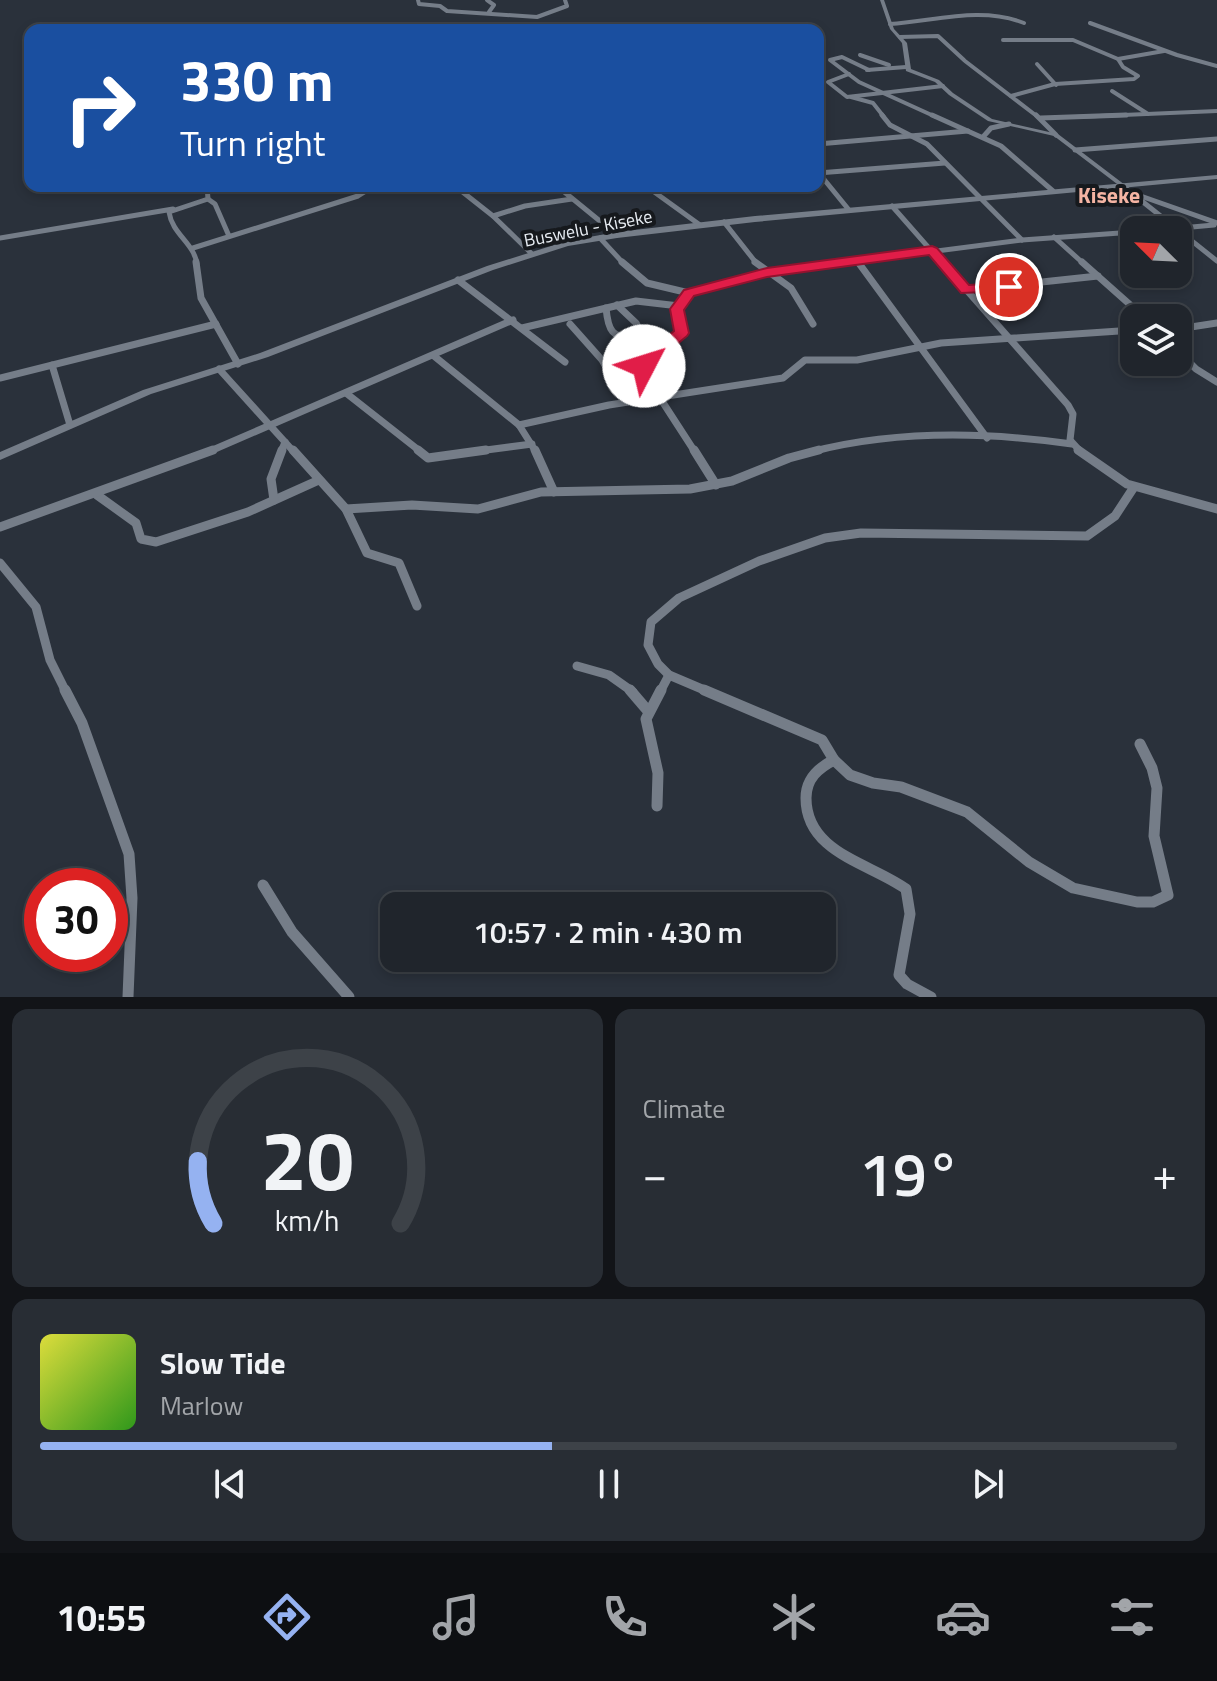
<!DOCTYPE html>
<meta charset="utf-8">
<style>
:root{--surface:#20252c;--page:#282d34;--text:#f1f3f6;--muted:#a2a5a9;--line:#3d4248;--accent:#95b2f1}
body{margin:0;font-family:"Titillium Web",sans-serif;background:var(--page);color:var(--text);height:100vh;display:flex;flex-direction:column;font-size:30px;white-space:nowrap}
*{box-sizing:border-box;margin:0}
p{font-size:26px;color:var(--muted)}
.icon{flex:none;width:44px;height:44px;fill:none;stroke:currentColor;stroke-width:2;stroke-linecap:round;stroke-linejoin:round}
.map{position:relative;height:997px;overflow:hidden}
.panel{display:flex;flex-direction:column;gap:12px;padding:12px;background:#121418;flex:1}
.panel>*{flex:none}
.top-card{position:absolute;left:24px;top:24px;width:800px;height:168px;border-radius:16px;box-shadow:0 4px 12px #0003,0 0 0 2px var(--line);background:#1a4fa0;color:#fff;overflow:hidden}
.needle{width:52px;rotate:294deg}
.fabs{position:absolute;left:1120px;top:216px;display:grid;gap:16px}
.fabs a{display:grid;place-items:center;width:72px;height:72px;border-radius:16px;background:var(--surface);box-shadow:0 4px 12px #0003,0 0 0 2px var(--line);font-size:40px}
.speed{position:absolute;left:24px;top:868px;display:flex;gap:16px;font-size:40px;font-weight:700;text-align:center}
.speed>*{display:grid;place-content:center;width:104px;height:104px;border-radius:50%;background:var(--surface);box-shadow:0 4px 12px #0003,0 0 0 2px var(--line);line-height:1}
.speed .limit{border:12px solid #d22;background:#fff;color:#111}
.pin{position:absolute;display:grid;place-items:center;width:68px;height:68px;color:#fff;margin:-34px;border:4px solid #fff;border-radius:50%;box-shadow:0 2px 8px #0007}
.me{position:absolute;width:88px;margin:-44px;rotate:50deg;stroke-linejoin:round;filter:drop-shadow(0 0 6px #0008)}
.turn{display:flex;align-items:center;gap:28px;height:168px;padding:0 24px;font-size:36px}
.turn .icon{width:104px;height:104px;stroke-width:2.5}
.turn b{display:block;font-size:56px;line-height:68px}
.big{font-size:60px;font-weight:600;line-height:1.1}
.panel .card{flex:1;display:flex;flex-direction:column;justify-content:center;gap:12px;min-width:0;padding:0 28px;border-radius:16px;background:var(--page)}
.panel .dial{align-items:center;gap:0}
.dial svg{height:208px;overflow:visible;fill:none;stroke:var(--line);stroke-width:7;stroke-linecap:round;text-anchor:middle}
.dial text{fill:var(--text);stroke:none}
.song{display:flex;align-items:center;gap:24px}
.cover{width:96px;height:96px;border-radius:12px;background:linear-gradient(135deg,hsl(60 70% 55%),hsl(110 70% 35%))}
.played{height:8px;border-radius:4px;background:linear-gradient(90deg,var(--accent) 45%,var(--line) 45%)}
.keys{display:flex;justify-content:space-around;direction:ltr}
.heat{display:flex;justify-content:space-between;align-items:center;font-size:44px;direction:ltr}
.panel .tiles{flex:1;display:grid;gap:12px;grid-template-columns:1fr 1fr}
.card:last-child{grid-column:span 2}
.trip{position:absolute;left:380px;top:892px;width:456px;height:80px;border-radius:16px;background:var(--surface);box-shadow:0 4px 12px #0003,0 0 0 2px var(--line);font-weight:600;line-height:80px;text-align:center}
.tab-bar{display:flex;height:128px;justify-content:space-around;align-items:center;background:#0d0f12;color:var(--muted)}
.tab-bar .icon{width:56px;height:56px}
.tab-bar .active{color:var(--accent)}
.tab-bar b{font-size:36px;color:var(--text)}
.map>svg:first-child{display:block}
</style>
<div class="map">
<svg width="1217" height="997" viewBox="0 0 1217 997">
<rect width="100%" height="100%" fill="#2a313b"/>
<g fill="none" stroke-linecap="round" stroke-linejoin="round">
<g stroke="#757d88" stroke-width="4">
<polyline points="418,0 419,4 440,6 447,11 537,17 567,6 565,0"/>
<polyline points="487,0 494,5 489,12"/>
<polyline points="1090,23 1177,55 1217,66"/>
<path d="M890 24C935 21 981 6 1024 23"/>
<polyline points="900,37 938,36 964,60"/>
<polyline points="1003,40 1073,40 1118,59"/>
<polyline points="860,55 889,65"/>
<polyline points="965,61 1038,117"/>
<polyline points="1037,64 1056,85"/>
<polyline points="867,70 906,67"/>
<polyline points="869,70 842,57 830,60 859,82 936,117"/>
<polyline points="849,74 828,82 847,97 943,86"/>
<polyline points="1112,91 1148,114"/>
<polyline points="1011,96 1055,84 1134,79 1138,76 1123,67 1118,59 1164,51"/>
<polyline points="851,97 873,103 884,117"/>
<polyline points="1076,117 1217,111"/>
</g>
<g stroke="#757d88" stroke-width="5">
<polyline points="882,115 890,125 927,144 1022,240"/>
<polyline points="932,115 1001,146 1053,191"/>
<polyline points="1036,115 1056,135"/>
<polyline points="1041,118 1126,115"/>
<polyline points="983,137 991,128 1009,124"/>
<polyline points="818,144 968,131"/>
<polyline points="1075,150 1217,139"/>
<polyline points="818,172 849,210"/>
<polyline points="818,173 945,163"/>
<polyline points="455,186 493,216 531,253"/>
<polyline points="557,186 617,235"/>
<polyline points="646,186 700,225"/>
<polyline points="1123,186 1217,261"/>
<polyline points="650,188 675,186"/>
<polyline points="1135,194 1217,223"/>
<polyline points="208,199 215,204 229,236"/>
<polyline points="892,206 943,264"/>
<polyline points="493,216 525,206 572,199"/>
<polyline points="724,222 757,264"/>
<polyline points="1159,230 1214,225"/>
<polyline points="1054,237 1084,264"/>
<polyline points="0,238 173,209"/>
<polyline points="600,238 624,264"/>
<polyline points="193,248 358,196 374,186"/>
<polyline points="856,260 859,264"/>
<path d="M197 264C194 243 172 234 169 212L208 199 207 186"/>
<polyline points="836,264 1022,240 1134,232"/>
</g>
<g stroke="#757d88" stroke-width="7">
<polyline points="196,262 201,298 238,364"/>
<polyline points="622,262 647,283 689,293"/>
<polyline points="755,262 791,288 813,324"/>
<polyline points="858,262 987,438"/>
<polyline points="942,262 1068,405 1073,414 1070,440 1081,452"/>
<polyline points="1082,262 1145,318"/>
<polyline points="458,280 565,362"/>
<polyline points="966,290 1098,276"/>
<polyline points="617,305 636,323 653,355"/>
<path d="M606 308C609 340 616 334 644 344"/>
<polyline points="570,324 602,360 626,402"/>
<polyline points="522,328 636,301 679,306"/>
<polyline points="1178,329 1217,323"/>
<polyline points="1178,351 1196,369 1217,382"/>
<polyline points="434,356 519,425 536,452"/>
<polyline points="52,365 70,425"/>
<polyline points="219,369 294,452"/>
<polyline points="0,378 216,324"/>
<polyline points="346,393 421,452"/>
<polyline points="660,398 695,452"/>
<polyline points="633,401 648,359 682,333 677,309 694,291 767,273 851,262"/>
<polyline points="519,425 609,405 783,378 805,360 857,360 941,343 1134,330"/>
<polyline points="208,452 513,320"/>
<polyline points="281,452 285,442"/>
<polyline points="471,452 532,444"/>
<path d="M811 452C895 430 987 432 1072 444"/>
</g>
<g stroke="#757d88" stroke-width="9">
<polyline points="293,450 346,509 367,553 399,563 417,606"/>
<polyline points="418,450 428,458 486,450"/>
<polyline points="535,450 554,492"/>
<polyline points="694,450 716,485"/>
<polyline points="1078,450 1127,484 1217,509"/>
<polyline points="97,495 136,523 141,539 156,542 248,512 319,480"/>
<polyline points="274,500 271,479 282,450"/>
<polyline points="346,509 412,505 478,509 541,492 690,489 732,481 789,458 819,450"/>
<polyline points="0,527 213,450"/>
<polyline points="0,563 36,607 50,660 66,692"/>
<polyline points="577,666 609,675 633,692"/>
<polyline points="660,692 669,675"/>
<polyline points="709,692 669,675 658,664 648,645 651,622 679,598 759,561 825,538 861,533 1087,536 1115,516 1134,487"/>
</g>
<g stroke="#757d88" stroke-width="11">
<polyline points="65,690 82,723 129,854 132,898 128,997"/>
<polyline points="630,690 648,711"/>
<polyline points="704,690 822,740 834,760 850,775 873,783 901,787 967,812 1029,862 1073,888 1137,902 1153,902 1168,895 1154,836 1157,788 1152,768 1140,744"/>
<path d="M834 760C818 768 806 779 806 798 806 853 870 863 906 889L910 914 899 975 907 984 931 997"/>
<polyline points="657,806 658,773 646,719 661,690"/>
<polyline points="263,885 292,932 349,997"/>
</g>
<polygon fill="#757d88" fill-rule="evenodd" points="880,0 884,0 894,29 907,43 911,69 939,80 953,93 992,119 1058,134 1125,185 1125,187 1121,187 1054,136 988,121 949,95 935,82 906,71 902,43 890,29"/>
<polygon fill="#757d88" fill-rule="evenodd" points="1217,175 1217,179 755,222 617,238 568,246 493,270 268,357 151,394 0,460 0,452 143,390 260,353 487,266 567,241 617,232 755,216"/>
</g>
<path fill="#e11d48" stroke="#92132f" stroke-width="2" d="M932 246 937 248 969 285 1009 282 1016 287 1009 291 961 293 929 255 767 277 694 296 684 310 689 333 687 336C675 345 656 366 644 370L636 366 647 352 674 331 670 309 684 290 767 268Z"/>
<g text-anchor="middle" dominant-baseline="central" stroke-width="8" stroke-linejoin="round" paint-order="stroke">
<g font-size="18" fill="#e8edf3" stroke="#16191d">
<text transform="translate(588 228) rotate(-11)">Buswelu - Kiseke</text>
</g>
<g font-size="22" font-weight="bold" fill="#f5b4a3" stroke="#16191d">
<text x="1109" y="195">Kiseke</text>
</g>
</g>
</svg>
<div class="fabs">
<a><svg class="needle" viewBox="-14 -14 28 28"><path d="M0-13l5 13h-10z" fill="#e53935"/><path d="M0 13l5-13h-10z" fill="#a2a5a9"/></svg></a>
<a><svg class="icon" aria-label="layers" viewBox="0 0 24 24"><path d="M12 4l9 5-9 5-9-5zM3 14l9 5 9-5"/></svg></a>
</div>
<div class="speed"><div class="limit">30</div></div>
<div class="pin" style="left:1009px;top:287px;background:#d93025"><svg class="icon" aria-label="arrive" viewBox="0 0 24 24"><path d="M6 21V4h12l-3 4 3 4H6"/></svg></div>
<svg class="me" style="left:644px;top:366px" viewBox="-20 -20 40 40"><circle r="19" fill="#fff"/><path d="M0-13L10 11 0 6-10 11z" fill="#e11d48"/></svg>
<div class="trip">10:57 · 2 min · 430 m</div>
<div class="top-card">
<div class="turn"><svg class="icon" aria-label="right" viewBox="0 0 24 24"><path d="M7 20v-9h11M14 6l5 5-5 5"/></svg><div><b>330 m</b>Turn right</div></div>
</div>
</div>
<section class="panel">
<div class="tiles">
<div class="card dial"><svg viewBox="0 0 100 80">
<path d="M14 69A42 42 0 1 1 86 69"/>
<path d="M14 69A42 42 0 0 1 8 45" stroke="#95b2f1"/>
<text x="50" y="56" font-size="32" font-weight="700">20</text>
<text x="50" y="72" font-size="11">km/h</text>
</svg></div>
<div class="card"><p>Climate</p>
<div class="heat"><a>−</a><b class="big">19°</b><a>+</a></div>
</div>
<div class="card">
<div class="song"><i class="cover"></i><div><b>Slow Tide</b><p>Marlow</p></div></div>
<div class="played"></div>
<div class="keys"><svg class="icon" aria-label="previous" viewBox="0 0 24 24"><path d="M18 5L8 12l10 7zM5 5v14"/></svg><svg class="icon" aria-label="pause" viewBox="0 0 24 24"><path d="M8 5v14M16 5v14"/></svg><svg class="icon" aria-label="next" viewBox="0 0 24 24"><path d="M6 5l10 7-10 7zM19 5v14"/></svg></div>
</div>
</div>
</section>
<nav class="tab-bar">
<b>10:55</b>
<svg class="icon active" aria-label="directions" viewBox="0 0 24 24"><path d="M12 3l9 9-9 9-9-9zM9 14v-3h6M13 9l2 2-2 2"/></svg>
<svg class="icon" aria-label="music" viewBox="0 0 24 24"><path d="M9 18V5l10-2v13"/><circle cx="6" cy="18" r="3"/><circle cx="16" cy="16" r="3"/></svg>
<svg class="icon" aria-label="phone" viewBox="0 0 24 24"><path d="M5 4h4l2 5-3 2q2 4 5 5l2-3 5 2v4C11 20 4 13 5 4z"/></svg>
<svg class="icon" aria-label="climate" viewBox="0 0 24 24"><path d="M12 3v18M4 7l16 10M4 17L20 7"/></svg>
<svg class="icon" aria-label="car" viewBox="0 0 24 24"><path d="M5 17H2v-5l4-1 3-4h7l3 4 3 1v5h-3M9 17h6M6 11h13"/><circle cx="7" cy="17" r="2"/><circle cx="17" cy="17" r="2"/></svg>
<svg class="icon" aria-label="filters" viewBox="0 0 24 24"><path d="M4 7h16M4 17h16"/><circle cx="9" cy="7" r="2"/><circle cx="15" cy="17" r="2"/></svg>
</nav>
